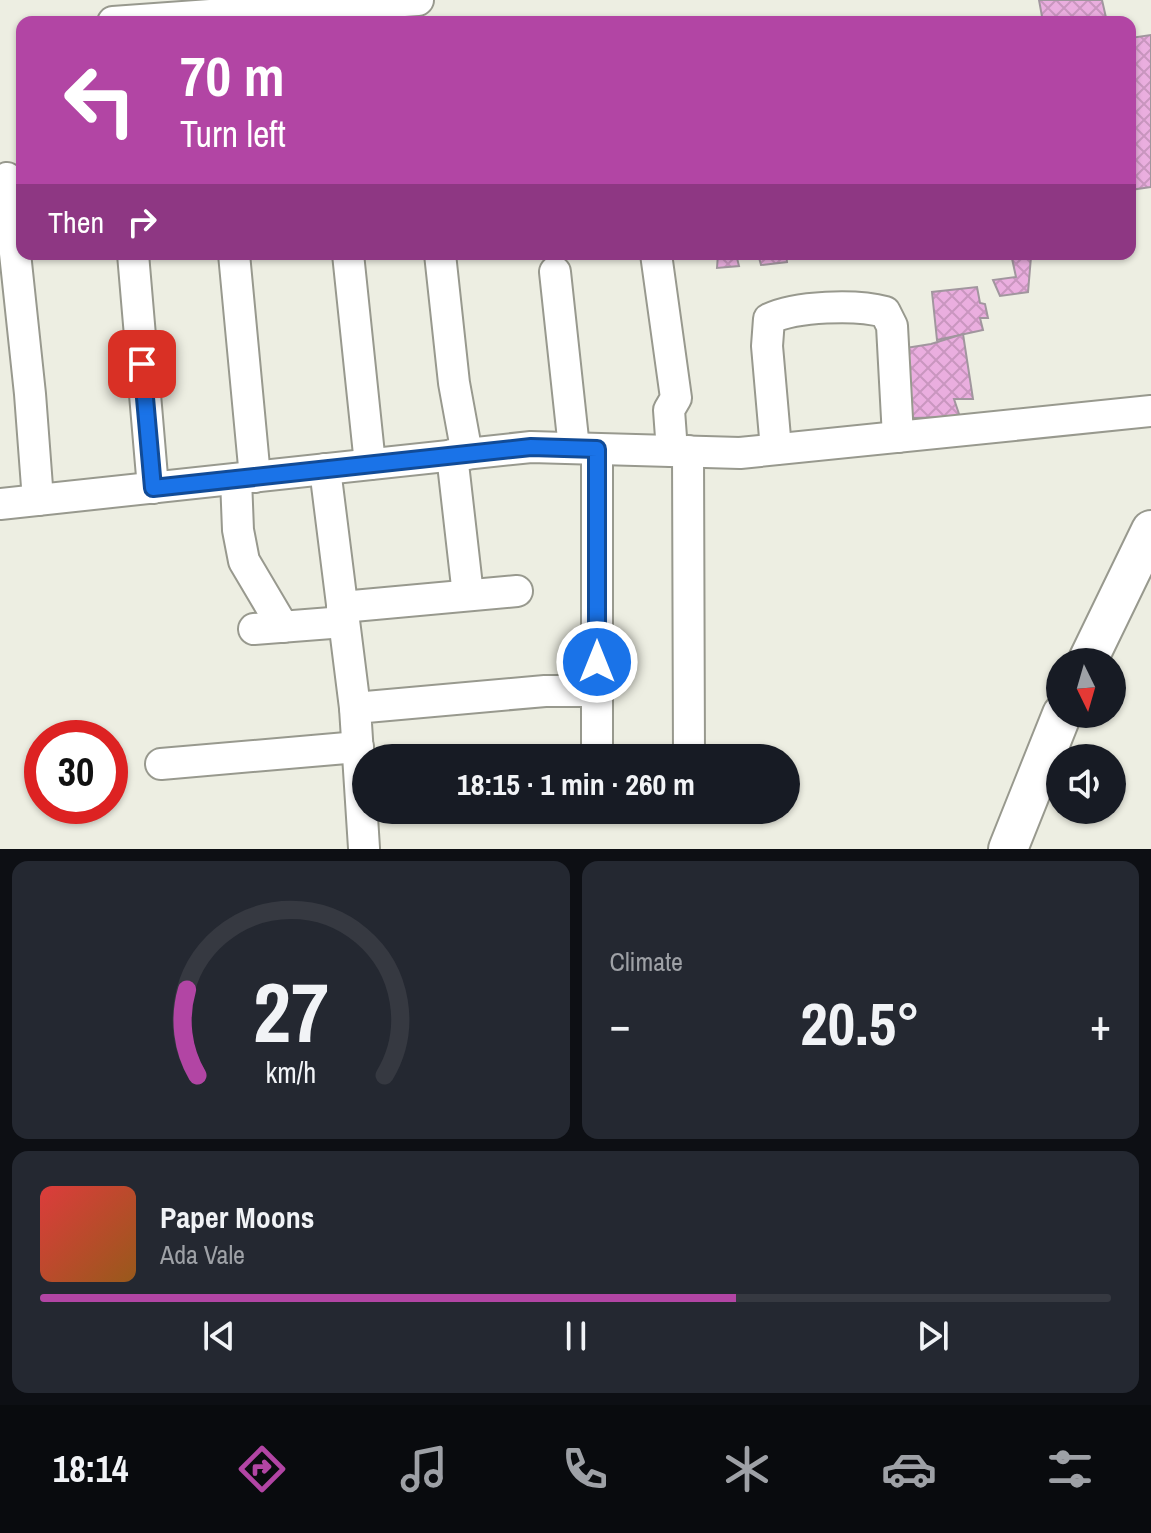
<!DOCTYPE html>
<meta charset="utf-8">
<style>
:root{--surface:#171b24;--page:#242831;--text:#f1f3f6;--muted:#9ea1a6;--line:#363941;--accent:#b245a4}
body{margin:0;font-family:"Archivo Narrow",sans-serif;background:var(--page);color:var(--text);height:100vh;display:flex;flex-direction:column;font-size:30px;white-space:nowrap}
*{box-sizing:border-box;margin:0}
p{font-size:26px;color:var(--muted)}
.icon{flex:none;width:44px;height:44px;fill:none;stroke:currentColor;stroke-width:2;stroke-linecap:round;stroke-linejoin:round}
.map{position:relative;height:849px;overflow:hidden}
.panel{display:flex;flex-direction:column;gap:12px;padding:12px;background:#0d0f14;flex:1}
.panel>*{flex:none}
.top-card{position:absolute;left:16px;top:16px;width:1120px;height:244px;border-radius:16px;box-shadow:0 2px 6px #0004;background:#b245a4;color:#fff;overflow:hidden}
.needle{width:52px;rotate:175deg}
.controls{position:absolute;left:1046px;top:648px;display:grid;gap:16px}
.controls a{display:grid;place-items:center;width:80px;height:80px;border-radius:50%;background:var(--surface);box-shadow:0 2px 6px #0004;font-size:40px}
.speed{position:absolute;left:24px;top:720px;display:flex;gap:16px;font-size:40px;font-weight:700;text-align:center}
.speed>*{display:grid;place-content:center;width:104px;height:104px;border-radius:50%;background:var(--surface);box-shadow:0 2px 6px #0004;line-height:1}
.speed .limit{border:12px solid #d22;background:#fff;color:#111}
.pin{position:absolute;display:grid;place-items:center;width:68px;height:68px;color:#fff;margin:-34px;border-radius:16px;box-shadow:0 4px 12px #0006}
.me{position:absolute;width:88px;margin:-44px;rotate:0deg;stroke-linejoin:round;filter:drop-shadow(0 0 6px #0008)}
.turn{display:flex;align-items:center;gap:28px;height:168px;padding:0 32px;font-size:36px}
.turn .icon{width:104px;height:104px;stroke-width:2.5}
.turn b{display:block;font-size:56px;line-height:68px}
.then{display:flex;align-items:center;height:76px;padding:0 32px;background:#0003;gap:16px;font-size:30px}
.big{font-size:60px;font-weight:700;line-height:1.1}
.panel .tile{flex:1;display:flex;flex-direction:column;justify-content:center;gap:12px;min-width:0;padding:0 28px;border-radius:16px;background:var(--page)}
.panel .dial{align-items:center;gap:0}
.dial svg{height:208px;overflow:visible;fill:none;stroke:var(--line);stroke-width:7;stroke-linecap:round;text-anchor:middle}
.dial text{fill:var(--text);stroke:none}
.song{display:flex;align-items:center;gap:24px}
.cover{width:96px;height:96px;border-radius:12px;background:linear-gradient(135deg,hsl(0 70% 55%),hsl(30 70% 35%))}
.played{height:8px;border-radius:4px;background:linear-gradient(90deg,var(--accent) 65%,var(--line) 65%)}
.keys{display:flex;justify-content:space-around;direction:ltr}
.heat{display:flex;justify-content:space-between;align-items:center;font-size:44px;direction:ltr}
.panel .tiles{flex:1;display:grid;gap:12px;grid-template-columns:1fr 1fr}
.tile:last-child{grid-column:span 2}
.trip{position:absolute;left:352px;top:744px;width:448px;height:80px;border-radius:40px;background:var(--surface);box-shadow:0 2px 6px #0004;font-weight:700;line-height:80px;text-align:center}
.menu{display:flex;height:128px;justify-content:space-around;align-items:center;background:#090b0e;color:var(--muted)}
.menu .icon{width:56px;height:56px}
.menu .on{color:var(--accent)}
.menu b{font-size:36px;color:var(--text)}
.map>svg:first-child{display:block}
</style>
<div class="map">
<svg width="1151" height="849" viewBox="0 0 1151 849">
<defs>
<pattern id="building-cross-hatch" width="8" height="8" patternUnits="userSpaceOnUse" patternTransform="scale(2)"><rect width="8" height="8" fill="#eaaedf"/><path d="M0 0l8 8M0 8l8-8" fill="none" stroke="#c996bf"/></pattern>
</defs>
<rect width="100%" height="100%" fill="#edeee2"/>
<g fill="url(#building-cross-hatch)" stroke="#a1969e" stroke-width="2">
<polygon points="1039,0 1102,0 1107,22 1043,22"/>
<polygon points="1151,35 1151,187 1130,190 1130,38"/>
<polygon points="718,254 736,254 739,266 717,268"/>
<polygon points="758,254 786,254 787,262 761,265"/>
<polygon points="1011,254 1041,255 1031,257 1028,292 1000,296 993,280 1016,277"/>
<polygon points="977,287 980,303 985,304 988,318 980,318 983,330 937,340 932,292"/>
<polygon points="963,334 973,399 954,399 960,417 911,418 893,350 931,344"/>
</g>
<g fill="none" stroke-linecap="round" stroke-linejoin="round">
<g stroke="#98998e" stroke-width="34">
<g id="minor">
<polyline points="113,22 418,0"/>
<polyline points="7,178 30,394 38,500"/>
<polyline points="133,254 153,488"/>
<polyline points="234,254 255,477"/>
<polyline points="348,254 370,464"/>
<polyline points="440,254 454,383 467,454"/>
<polyline points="656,254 676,398 669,410 672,451"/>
<polyline points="555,272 574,448"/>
<polyline points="597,449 597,758"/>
<path d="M776 449 767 346 769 319C796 306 856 304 885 312L892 326 898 437"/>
<polyline points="688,451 689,758"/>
<polyline points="452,455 468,595"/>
<polyline points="325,469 355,708"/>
<polyline points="236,479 238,530 244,561 283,627"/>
<polyline points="0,504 531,447 740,453 1151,411"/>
<polyline points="342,607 517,591"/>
<polyline points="254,629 344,622"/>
<polyline points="161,764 358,747"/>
<polyline points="364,848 355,708 545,691 597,691"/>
</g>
</g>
<g stroke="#98998e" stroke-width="42">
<g id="major">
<polyline points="1087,662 1151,530"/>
<polyline points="1008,849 1062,714"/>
</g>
</g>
<use href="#minor" stroke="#fff" stroke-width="30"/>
<use href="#major" stroke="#fff" stroke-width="38"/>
</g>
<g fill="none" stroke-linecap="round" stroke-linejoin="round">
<g stroke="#114b97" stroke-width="20">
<polyline id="route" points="142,364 153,488 531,447 597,449 597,662"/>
</g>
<use href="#route" stroke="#1a73e8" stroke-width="14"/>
</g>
</svg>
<div class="controls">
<a><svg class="needle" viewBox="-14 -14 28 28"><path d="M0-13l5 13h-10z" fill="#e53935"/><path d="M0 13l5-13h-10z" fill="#9ea1a6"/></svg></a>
<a><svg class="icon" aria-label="sound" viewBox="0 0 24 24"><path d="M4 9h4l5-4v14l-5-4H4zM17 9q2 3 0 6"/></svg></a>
</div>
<div class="speed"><div class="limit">30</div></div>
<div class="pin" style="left:142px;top:364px;background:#d93025"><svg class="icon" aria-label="arrive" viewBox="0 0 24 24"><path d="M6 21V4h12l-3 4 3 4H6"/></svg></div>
<svg class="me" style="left:597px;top:662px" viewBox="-20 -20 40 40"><circle r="17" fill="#1a73e8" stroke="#fff" stroke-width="3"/><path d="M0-11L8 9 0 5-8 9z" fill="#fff"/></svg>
<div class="trip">18:15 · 1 min · 260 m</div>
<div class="top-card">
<div class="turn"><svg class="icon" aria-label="left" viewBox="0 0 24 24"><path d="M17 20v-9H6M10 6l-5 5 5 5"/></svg><div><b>70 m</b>Turn left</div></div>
<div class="then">Then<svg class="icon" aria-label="right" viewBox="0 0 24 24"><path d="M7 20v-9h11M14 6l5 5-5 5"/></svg></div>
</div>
</div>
<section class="panel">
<div class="tiles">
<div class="tile dial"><svg viewBox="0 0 100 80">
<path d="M14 69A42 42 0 1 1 86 69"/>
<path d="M14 69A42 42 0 0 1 10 36" stroke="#b245a4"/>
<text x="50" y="56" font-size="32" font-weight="700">27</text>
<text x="50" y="72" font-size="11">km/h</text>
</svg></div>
<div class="tile"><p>Climate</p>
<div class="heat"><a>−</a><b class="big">20.5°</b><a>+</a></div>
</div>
<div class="tile">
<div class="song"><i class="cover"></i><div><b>Paper Moons</b><p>Ada Vale</p></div></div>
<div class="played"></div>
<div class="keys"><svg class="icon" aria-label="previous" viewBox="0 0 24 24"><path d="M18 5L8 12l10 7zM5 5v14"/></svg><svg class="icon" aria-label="pause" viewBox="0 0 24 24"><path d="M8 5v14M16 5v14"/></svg><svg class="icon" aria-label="next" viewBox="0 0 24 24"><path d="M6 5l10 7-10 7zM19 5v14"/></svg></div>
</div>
</div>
</section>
<nav class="menu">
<b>18:14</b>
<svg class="icon on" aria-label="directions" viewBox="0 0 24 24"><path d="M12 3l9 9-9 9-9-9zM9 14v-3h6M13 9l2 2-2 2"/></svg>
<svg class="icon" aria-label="music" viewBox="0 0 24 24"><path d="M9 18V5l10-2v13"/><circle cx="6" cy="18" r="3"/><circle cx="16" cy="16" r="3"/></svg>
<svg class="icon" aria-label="phone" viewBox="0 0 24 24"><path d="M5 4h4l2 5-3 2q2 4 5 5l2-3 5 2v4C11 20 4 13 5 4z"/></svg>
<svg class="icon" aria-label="climate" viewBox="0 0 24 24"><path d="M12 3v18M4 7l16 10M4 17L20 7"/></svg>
<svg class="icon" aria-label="car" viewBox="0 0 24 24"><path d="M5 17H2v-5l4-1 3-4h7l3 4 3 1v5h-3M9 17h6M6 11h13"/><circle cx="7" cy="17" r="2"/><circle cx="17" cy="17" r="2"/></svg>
<svg class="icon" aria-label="filters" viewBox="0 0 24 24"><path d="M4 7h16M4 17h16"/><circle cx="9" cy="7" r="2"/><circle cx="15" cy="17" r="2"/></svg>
</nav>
